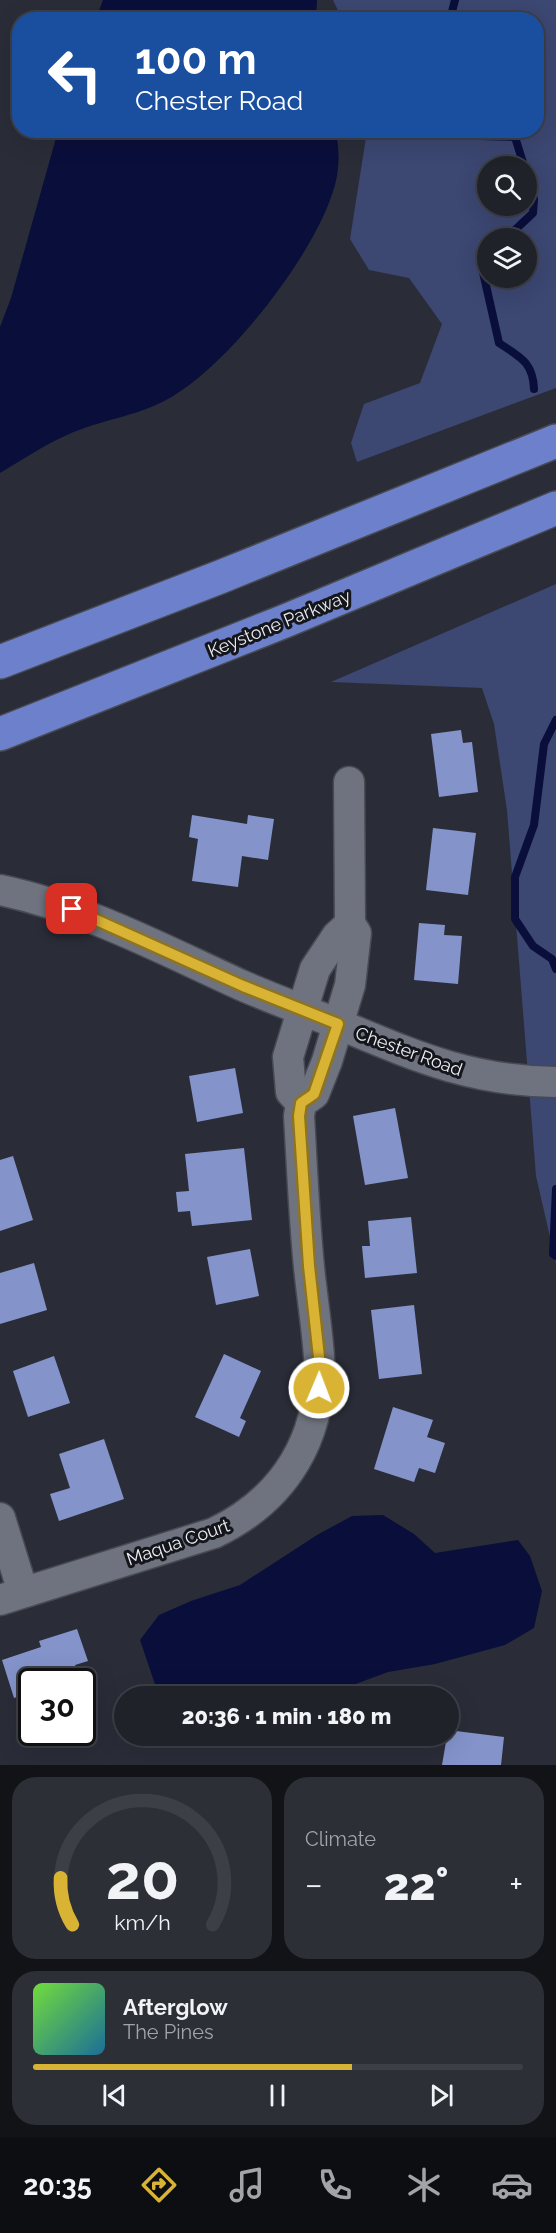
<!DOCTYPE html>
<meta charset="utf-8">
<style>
:root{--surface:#20222a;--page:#2d2f36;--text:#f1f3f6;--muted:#a2a4a8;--line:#3d3f47;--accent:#d9b334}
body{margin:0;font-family:Raleway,sans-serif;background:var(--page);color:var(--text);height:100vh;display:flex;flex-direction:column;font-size:22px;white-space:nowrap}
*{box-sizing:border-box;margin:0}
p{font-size:20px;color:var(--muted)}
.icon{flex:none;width:33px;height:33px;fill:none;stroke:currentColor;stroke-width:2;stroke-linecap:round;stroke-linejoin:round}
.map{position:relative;height:1765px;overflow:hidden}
.panel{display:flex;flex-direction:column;gap:12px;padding:12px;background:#121317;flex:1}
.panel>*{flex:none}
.guide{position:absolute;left:12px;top:12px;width:532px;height:126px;border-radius:24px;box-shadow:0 6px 24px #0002,0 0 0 2px var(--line);background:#1a4fa0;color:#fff;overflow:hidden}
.controls{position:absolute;left:477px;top:156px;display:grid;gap:12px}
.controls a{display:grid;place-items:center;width:60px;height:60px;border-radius:50%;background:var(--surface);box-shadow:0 6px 24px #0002,0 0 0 2px var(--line);font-size:30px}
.speed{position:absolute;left:18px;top:1668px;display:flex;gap:12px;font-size:30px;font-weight:700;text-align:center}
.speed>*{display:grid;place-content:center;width:78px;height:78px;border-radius:50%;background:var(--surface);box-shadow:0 6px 24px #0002,0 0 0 2px var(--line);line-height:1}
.speed .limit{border:3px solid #111;border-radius:9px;background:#fff;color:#111}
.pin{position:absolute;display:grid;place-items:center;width:51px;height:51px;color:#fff;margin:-26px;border-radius:12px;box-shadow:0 3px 9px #0006}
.me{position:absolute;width:66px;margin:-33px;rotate:1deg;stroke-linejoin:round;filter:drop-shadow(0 0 4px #0008)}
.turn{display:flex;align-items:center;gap:21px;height:126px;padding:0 24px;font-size:27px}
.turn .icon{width:78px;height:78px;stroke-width:2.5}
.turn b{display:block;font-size:42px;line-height:51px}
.big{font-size:45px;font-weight:800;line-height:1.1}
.panel .tile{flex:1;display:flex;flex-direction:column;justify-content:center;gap:9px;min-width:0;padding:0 21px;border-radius:24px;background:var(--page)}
.panel .dial{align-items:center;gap:0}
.dial svg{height:156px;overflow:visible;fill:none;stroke:var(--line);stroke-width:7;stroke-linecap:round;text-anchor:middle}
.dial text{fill:var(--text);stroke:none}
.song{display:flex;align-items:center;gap:18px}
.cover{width:72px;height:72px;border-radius:9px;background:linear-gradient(135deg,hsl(100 70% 55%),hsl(200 70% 35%))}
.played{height:6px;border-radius:3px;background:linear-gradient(90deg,var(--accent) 65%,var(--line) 65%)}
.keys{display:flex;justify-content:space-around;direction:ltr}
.heat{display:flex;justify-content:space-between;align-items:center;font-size:33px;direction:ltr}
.panel .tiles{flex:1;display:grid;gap:12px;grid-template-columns:1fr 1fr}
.tile:last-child{grid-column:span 2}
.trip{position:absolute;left:114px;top:1686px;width:345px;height:60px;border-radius:30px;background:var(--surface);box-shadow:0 6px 24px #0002,0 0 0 2px var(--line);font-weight:800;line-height:60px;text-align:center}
.dock{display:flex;height:96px;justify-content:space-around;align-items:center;background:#0d0e11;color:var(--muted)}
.dock .icon{width:42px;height:42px}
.dock .selected{color:var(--accent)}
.dock b{font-size:27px;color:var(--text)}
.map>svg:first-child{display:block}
</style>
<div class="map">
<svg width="556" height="1765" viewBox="0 0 556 1765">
<rect width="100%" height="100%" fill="#2a2d38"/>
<g fill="#3c4772" fill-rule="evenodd">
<path d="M333 0H556V388L357 462 351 443 364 404 420 383 442 324 409 278 369 270 350 239 367 131 537 130V20L342 19ZM488 166H526V206H488ZM488 238H526V278H488Z"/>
<polygon points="556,584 556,1263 536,1176 507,810 494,724 482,688 331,682"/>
</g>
<g fill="#0a0e3b">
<polygon points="103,0 317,0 316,19 96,19"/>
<path d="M58 131H336C339 149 340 166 335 185 317 252 228 367 166 400 135 417 99 420 67 435 44 445 22 460 0 473V327L11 298Z"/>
<polygon points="383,1515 414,1534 435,1553 518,1540 530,1556 542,1591 534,1628 505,1645 435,1664 388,1672 323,1696 159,1696 140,1640 159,1615 191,1601 240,1585 317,1535 352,1516"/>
</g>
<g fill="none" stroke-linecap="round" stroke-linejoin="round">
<g stroke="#0a0e3b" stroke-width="8">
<polyline points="450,20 455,0"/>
<polyline points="469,130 480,136 515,137 524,166"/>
<polyline points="500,238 516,229 533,213 534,199 526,175"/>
<path d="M488 261 483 272 499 343C520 357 533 362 534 389"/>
<polyline points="556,720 544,744 534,825 515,877 515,919 533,946 552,959 556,969"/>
<polyline points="556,1189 553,1254 556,1256"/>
</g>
</g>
<g fill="#8494cb">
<polygon points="461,730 463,743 472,742 478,792 439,797 431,734"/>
<polygon points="192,815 247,824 248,815 274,819 268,860 242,856 238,887 192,881 198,839 189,837"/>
<polygon points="433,828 476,833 468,895 426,890"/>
<polygon points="419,923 445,925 444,935 462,936 458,984 414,980"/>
<polygon points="235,1068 243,1113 197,1122 189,1076"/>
<polygon points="395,1108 408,1178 365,1185 353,1116"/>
<polygon points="244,1148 252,1220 192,1226 190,1211 178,1212 176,1192 189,1191 185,1154"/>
<polygon points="13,1156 33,1220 0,1231 0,1160"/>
<polygon points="411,1217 417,1273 365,1278 362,1246 370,1246 368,1221"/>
<polygon points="250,1249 259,1296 216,1305 207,1257"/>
<polygon points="34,1263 47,1310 0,1324 0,1273"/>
<polygon points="414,1305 422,1374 379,1379 371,1310"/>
<polygon points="224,1354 261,1371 240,1418 246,1421 239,1437 195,1417"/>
<polygon points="54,1356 70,1403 28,1417 13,1371"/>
<polygon points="393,1407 433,1420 427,1437 445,1443 435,1473 419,1468 414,1482 374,1469"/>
<polygon points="104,1439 124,1499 59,1521 50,1494 70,1488 59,1454"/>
<polygon points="77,1629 88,1661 75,1665 79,1676 64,1682 32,1682 32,1692 14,1698 2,1660 41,1647 39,1641"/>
<polygon points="448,1730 504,1737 501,1765 442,1765"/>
</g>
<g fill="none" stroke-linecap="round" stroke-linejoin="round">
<g stroke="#474a52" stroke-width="33">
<g id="minor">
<path d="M0 890C85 908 162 949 241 985 273 999 306 1011 338 1024 415 1056 470 1081 556 1082"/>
<polyline points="301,1103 291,1092 288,1057 315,969 337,936 350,924"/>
<polyline points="0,1518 23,1592"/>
<path d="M0 1600 214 1533C285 1499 323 1437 319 1357 317 1327 312 1297 309 1267 304 1217 302 1166 299 1116L301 1103 314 1094 327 1061 350 985 356 933 350 924 349 782"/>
</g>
</g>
<g stroke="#474a52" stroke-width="36">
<g id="motorway">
<polyline points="0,662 220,577 556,441"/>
<polyline points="0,734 285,621 556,508"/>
</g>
</g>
<use href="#minor" stroke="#6f737f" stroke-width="30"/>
<use href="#motorway" stroke="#6c80cb" stroke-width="33"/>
</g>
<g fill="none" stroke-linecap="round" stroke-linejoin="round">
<g stroke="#8d7422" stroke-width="15">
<polyline id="route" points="72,909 243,986 338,1024 314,1094 301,1103 299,1116 309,1266 319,1357 319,1388"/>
</g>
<use href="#route" stroke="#d9b334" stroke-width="10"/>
</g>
<g text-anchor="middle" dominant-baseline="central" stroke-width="6" stroke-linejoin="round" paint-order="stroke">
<g font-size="18" fill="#eceef5" stroke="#14161b">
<text transform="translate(279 623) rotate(-22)">Keystone Parkway</text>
<text transform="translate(409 1051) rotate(20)">Chester Road</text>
<text transform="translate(178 1542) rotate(-19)">Maqua Court</text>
</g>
</g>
</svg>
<div class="controls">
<a><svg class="icon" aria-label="search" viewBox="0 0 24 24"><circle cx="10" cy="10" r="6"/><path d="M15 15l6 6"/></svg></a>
<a><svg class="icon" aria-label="layers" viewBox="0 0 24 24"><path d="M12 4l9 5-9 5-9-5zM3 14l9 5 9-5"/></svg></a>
</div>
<div class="speed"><div class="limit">30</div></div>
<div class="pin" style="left:72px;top:909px;background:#d93025"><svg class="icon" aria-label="arrive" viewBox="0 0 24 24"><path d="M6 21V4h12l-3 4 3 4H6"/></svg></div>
<svg class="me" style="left:319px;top:1388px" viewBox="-20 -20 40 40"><circle r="17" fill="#d9b334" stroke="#fff" stroke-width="3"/><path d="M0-11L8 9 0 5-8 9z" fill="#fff"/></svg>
<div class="trip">20:36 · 1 min · 180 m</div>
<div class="guide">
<div class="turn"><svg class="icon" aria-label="left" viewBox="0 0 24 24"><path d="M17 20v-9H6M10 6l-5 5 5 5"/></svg><div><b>100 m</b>Chester Road</div></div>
</div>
</div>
<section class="panel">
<div class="tiles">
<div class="tile dial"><svg viewBox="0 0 100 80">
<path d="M14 69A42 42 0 1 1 86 69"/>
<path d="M14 69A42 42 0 0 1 8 45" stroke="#d9b334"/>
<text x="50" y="56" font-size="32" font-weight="700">20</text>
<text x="50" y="72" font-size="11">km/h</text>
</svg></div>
<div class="tile"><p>Climate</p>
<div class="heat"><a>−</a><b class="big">22°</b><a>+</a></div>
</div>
<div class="tile">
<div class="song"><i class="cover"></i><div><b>Afterglow</b><p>The Pines</p></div></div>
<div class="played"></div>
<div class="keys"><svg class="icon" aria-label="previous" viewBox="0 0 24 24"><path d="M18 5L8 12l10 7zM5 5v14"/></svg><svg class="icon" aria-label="pause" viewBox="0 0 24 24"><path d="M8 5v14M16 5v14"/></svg><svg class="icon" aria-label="next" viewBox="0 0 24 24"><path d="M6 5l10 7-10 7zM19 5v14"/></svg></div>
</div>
</div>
</section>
<nav class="dock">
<b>20:35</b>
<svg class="icon selected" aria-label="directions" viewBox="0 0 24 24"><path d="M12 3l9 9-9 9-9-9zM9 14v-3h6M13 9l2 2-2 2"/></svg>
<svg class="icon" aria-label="music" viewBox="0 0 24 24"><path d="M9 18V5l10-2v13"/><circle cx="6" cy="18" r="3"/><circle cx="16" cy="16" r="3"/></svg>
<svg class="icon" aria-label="phone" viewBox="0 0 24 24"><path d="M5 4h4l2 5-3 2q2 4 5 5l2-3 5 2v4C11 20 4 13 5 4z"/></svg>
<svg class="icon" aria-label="climate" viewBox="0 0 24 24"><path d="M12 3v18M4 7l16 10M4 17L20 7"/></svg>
<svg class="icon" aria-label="car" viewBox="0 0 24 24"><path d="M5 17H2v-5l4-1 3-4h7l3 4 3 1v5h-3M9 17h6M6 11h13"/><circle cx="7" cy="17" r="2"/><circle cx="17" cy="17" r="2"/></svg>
</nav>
